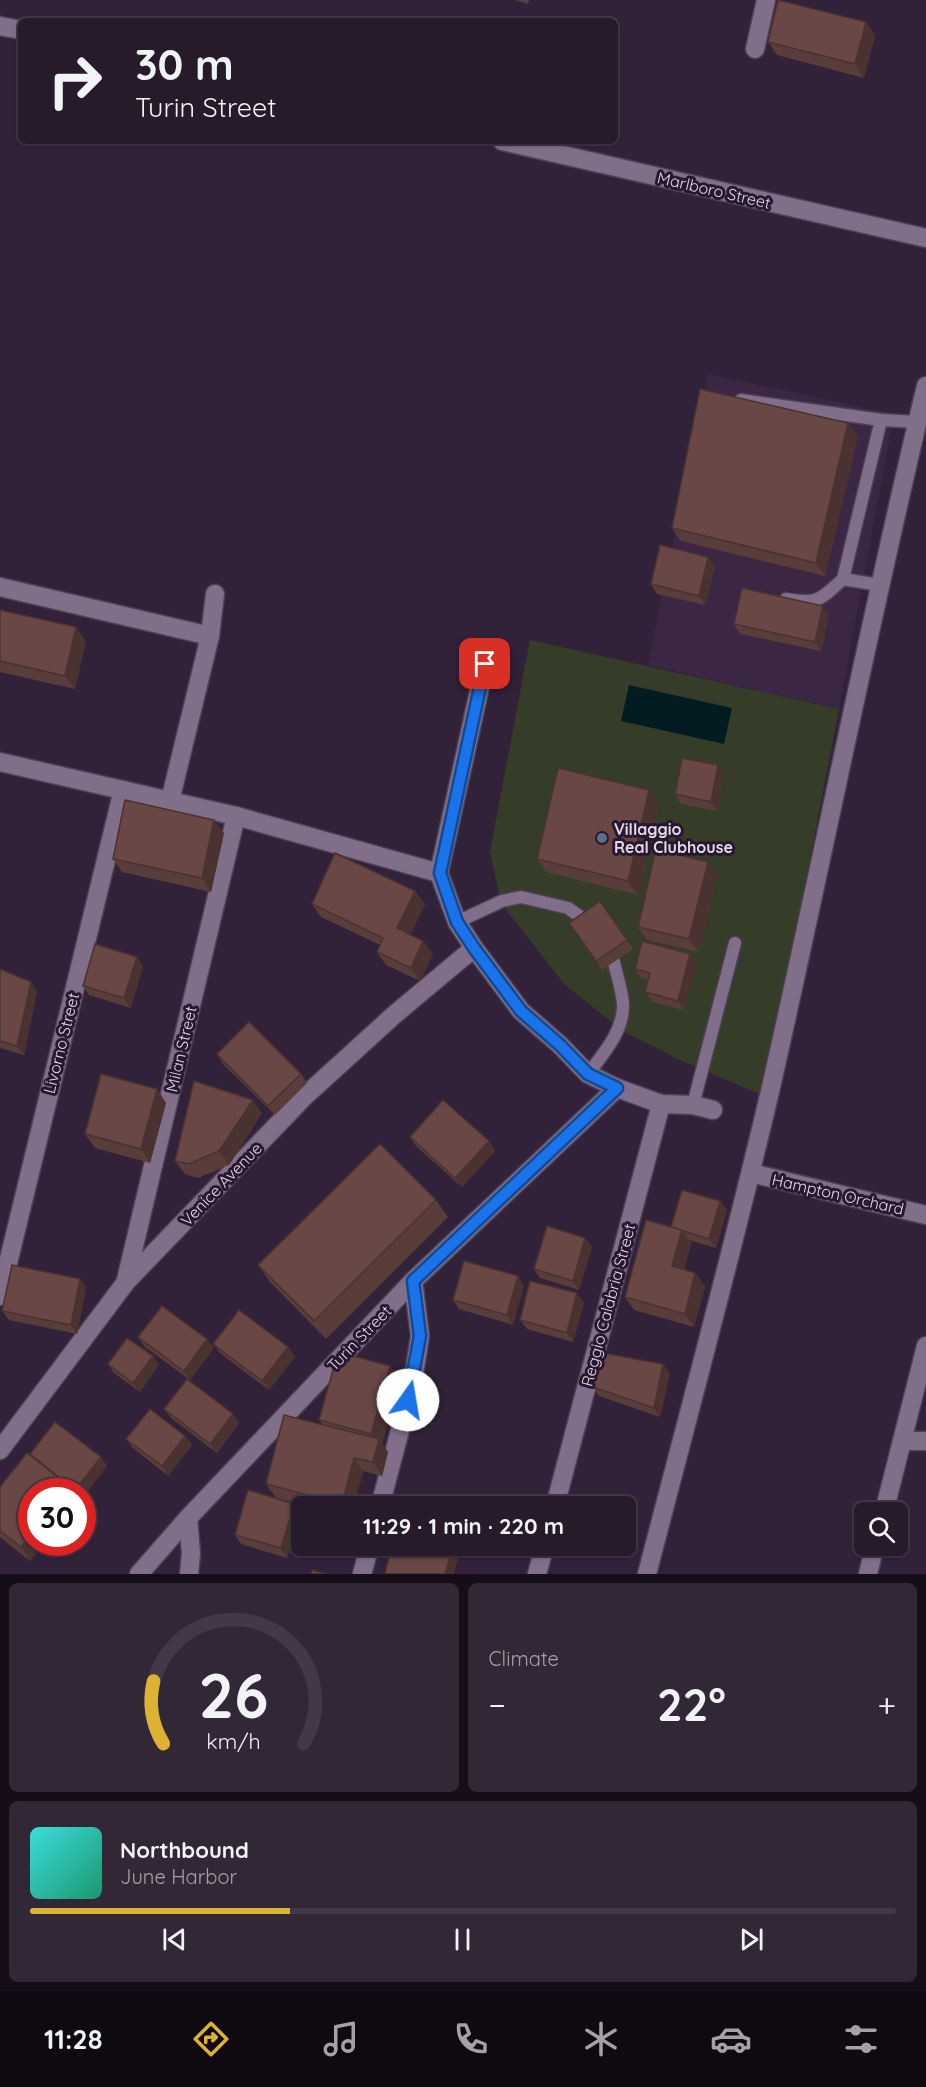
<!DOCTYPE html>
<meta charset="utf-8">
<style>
:root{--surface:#261a2b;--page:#322737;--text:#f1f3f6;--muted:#a4a1a9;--line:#423847;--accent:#dcb233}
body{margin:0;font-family:Quicksand,sans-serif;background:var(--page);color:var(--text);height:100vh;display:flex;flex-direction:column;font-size:22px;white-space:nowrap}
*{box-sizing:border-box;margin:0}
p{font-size:20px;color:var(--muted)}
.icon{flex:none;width:33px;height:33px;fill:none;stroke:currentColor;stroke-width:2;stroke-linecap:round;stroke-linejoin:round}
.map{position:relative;height:1574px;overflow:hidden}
.panel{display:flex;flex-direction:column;gap:9px;padding:9px;background:#150e18;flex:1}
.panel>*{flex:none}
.guide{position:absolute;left:18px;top:18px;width:600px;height:126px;border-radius:9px;box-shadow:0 2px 4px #0004,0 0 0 2px var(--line);background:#261a2b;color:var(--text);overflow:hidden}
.fabs{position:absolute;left:854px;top:1502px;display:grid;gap:12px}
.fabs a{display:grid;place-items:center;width:54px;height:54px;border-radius:9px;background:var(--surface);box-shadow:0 2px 4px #0004,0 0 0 2px var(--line);font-size:30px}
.speed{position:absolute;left:18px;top:1478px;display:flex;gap:12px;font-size:30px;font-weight:700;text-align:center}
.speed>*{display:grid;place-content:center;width:78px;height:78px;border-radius:50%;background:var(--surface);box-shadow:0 2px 4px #0004,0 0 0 2px var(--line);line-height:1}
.speed .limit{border:9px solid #d22;background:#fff;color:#111}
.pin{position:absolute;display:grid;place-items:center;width:51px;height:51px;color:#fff;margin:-26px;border-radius:12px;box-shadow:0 3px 9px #0006}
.me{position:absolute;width:66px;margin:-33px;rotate:13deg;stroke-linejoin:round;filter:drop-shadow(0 0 4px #0008)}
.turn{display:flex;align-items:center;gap:21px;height:126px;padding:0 18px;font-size:27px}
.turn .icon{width:78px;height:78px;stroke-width:2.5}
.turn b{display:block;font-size:42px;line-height:51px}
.big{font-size:45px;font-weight:800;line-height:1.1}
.panel .card{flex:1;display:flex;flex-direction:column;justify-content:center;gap:9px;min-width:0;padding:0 21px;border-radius:9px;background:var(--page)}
.panel .dial{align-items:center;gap:0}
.dial svg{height:156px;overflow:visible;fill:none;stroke:var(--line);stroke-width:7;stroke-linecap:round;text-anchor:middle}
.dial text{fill:var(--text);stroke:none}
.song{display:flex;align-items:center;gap:18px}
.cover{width:72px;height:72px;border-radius:9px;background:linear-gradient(135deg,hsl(180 70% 55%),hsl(160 70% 35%))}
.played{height:6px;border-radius:3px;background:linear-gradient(90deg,var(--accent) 30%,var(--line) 30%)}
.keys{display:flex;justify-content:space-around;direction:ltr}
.heat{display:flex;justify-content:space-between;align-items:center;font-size:33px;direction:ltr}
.panel .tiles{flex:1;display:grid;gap:9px;grid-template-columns:1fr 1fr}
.card:last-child{grid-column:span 2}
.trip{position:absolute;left:291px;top:1496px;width:345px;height:60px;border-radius:9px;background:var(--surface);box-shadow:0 2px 4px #0004,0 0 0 2px var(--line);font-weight:800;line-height:60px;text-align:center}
.tab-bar{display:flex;height:96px;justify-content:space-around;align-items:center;background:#0f0a11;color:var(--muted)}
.tab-bar .icon{width:42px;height:42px}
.tab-bar .current{color:var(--accent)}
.tab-bar b{font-size:27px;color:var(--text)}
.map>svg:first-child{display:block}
</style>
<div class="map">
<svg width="926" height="1574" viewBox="0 0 926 1574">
<rect width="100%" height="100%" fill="#322239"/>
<polygon fill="#3b2744" points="708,374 894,414 839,709 648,665"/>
<polygon fill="#353d29" points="530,640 839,709 764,1096 680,1060 623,1031 565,985 501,903 490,852"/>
<polygon fill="#031c22" points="629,685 732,708 724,744 621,721"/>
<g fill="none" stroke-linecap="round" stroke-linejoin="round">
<g stroke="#4d4054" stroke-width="15">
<g id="service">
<polyline points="741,400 881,420 843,579"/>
<polyline points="881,420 917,422"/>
<path d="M786 599C818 605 821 599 843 579L879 585"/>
<polyline points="457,922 502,901 521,897 568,908 589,923"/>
<path d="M588 1074C603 1054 624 1031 623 1004 622 990 617 976 614 962"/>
<polyline points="693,1105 735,943"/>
</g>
</g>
<g stroke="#4d4054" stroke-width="21">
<g id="minor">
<polyline points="755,49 766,0"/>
<polyline points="0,587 210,636"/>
<polyline points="485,664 439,873 457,922 474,948 521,1011 560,1045 588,1074 617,1088 661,1104 693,1105 713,1110"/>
<polyline points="0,762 236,816 439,873"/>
<polyline points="170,801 210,636 215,594"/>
<polyline points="751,1173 926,1215"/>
<polyline points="126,1280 236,816"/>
<polyline points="0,1296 123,790"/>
<polyline points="903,1441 926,1441"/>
<polyline points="0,1450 126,1282 305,1096 394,1015 474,948"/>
<polyline points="380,1506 413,1381 420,1336 413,1281"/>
<polyline points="555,1506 661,1104"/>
<polyline points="884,1512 926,1346"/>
<polyline points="188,1518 191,1553 189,1574"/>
<polyline points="139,1574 188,1518 413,1281 617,1088"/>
<polyline points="362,1574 370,1545"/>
<polyline points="537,1574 545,1545"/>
<polyline points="868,1574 875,1545"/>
</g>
</g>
<g stroke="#4d4054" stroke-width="21">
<g id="tertiary">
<polyline points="0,26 21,30"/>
<polyline points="502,141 926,238"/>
<path d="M647 1574C689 1412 733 1250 771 1087 824 853 870 618 926 386"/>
</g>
</g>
<use href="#service" stroke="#816f8a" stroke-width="12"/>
<use href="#minor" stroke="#816f8a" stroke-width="18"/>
<use href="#tertiary" stroke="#816f8a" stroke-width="18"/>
</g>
<g fill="#593d3b">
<polygon points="515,0 529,0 528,4"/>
<polygon points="875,35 864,78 777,55 768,42"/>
<polygon points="848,423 858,436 825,576 681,541 672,528"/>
<polygon points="708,557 715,567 705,605 657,594 651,584"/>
<polygon points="0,610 86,641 75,689 0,672"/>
<polygon points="829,615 821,651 740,634 734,624"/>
<polygon points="724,774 717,811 681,804 675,794"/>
<polygon points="659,804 638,895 546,872 537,859"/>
<polygon points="224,833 211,892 122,872 113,859"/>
<polygon points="717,875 699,952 647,940 638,927"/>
<polygon points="415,891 425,904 410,934 423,941 433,954 420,981 386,965 377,952 380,945 321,917 312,904"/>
<polygon points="600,901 633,949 602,970 569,923"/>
<polygon points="690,954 697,963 684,1010 652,1002 645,992 649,980 641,978 635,969"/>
<polygon points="143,966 131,1008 89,995 83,986"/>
<polygon points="0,969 37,991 24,1055 0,1048"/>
<polygon points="217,1054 301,1074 307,1083 275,1115 223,1064"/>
<polygon points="157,1089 166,1103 150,1163 95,1148 85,1134"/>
<polygon points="262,1113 229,1165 198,1178 185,1174 175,1161"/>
<polygon points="410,1137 489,1141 495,1151 462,1187 416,1146"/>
<polygon points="436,1200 448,1217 326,1339 270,1282 258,1265"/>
<polygon points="720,1201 727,1210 716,1248 689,1240 691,1243 684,1270 695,1273 705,1287 694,1327 634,1310 625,1297 671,1227"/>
<polygon points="585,1238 592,1247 579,1290 540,1278 534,1269"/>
<polygon points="518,1276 524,1286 513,1325 459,1309 453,1300"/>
<polygon points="80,1279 86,1288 77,1334 9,1320 2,1311"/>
<polygon points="584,1303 573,1342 527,1329 520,1320"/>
<polygon points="138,1337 214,1348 190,1380 145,1347"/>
<polygon points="213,1344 288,1347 295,1357 269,1390 220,1353"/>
<polygon points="153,1356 159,1365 140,1392 114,1373 108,1364"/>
<polygon points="390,1366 400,1380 382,1444 388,1452 382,1476 363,1471 354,1506 308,1506 276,1498 266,1484 323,1425 319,1420"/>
<polygon points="670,1373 660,1417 599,1396 593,1387"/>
<polygon points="164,1409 239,1423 217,1453 171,1418"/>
<polygon points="185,1436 192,1445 168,1476 133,1448 126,1439"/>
<polygon points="31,1456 107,1466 82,1498 82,1491 32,1491 32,1542 45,1542 30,1561 0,1537 0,1487"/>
<polygon points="294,1504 300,1513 287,1558 241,1544 235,1535"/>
</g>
<g fill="#493230">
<polygon points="866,22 875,35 864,78 855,64"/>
<polygon points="848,423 858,436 825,576 816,563"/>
<polygon points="708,557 715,567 705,605 699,596"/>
<polygon points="823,606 829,615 821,651 815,642"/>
<polygon points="76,627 86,641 75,689 65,676"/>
<polygon points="718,765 724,774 717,811 711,802"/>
<polygon points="649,790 659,804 638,895 628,881"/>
<polygon points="214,820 224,833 211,892 202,878"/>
<polygon points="708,862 717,875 699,952 689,939"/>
<polygon points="415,891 425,904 407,942 397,928"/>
<polygon points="423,941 433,954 420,981 411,968"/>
<polygon points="690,954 697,963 684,1010 678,1001"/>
<polygon points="137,957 143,966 131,1008 124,998"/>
<polygon points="31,982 37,991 24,1055 17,1046"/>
<polygon points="157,1089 166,1103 150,1163 141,1149"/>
<polygon points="253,1100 262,1113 229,1165 219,1151"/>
<polygon points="489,1141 495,1151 462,1187 455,1178"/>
<polygon points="720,1201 727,1210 716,1248 709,1239"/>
<polygon points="682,1230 691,1243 681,1280 672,1266"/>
<polygon points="585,1238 592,1247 579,1290 573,1281"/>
<polygon points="695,1273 705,1287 694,1327 685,1314"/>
<polygon points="518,1276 524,1286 513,1325 507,1315"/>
<polygon points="80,1279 86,1288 77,1334 71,1325"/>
<polygon points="577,1293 584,1303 573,1342 567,1333"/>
<polygon points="207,1339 214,1348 190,1380 184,1371"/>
<polygon points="288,1347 295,1357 269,1390 262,1381"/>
<polygon points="153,1356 159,1365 140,1392 133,1383"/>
<polygon points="663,1364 670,1373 660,1417 654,1408"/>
<polygon points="390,1366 400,1380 382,1444 388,1452 382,1476 373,1462 378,1443 371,1434"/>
<polygon points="233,1414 239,1423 217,1453 210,1444"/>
<polygon points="185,1436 192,1445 168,1476 162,1466"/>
<polygon points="101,1457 107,1466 82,1498 82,1491 76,1491 75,1490"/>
<polygon points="354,1458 363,1471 354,1506 344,1506 342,1504"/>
<polygon points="69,1486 73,1491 65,1491"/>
<polygon points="294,1504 300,1513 287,1558 281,1548"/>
<polygon points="32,1534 32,1542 45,1542 30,1561 21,1547"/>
<polygon points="453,1546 459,1555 454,1574 445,1574"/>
</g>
<g fill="#684745" stroke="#493230" stroke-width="1.5">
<polygon points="778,0 866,22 855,64 768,42"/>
<polygon points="700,389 848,423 816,563 672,528"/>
<polygon points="660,545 708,557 699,596 651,584"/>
<polygon points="742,588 823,606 815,642 734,624"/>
<polygon points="0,610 76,627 65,676 0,661"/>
<polygon points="682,758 718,765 711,802 675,794"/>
<polygon points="558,768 649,790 628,881 537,859"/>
<polygon points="125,800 214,820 202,878 113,859"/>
<polygon points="656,849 708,862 689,939 638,927"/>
<polygon points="335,853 415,891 397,928 423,941 411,968 377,952 383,938 312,904"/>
<polygon points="600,901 627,940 596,961 569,923"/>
<polygon points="642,941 690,954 678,1001 645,992 650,973 635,969"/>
<polygon points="95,944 137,957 124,998 83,986"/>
<polygon points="0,969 31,982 17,1046 0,1041"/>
<polygon points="249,1022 301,1074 268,1106 217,1054"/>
<polygon points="101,1074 157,1089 141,1149 85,1134"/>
<polygon points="194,1081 253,1100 219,1151 189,1164 175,1161"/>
<polygon points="443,1100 489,1141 455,1178 410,1137"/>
<polygon points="380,1144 436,1200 314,1321 258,1265"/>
<polygon points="682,1190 720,1201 709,1239 671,1227"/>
<polygon points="646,1220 682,1230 672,1266 695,1273 685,1314 625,1297"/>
<polygon points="547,1226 585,1238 573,1281 534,1269"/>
<polygon points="464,1261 518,1276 507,1315 453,1300"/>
<polygon points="12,1265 80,1279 71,1325 2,1311"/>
<polygon points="530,1281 577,1293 567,1333 520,1320"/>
<polygon points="162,1306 207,1339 184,1371 138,1337"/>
<polygon points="239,1310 288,1347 262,1381 213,1344"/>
<polygon points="127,1338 153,1356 133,1383 108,1364"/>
<polygon points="338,1352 390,1366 371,1434 319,1420"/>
<polygon points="603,1353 663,1364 654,1408 593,1387"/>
<polygon points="187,1379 233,1414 210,1444 164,1409"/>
<polygon points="150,1409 185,1436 162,1466 126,1439"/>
<polygon points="284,1415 379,1439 373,1462 354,1458 342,1504 266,1484"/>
<polygon points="55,1422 101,1457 75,1490 30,1454"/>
<polygon points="27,1453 69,1486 65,1491 32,1491 32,1534 21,1547 0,1531 0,1487"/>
<polygon points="248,1490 294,1504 281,1548 235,1535"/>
<polygon points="392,1545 449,1545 453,1546 445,1574 385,1574"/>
<polygon points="312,1570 327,1574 311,1574"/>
</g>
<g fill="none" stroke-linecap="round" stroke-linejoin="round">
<g stroke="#114b97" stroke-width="15">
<polyline id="route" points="408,1400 420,1336 413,1281 617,1088 588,1074 560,1045 521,1011 474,948 457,922 440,873 485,664"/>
</g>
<use href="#route" stroke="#1a73e8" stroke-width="10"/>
</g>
<circle fill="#5c6f8a" stroke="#28182f" stroke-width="2" cx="602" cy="838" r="6"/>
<g text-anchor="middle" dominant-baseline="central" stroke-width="6" stroke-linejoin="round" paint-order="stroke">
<g font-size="16" fill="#e2d8e7" stroke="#28182f">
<text transform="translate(714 190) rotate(13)">Marlboro Street</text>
<text transform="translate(61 1043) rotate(-76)">Livorno Street</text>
<text transform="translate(181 1049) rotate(-77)">Milan Street</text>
<text transform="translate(221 1184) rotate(-46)">Venice Avenue</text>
<text transform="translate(838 1194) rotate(13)">Hampton Orchard</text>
<text transform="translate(608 1305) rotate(-75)">Reggio Calabria Street</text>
<text transform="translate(359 1338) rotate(-46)">Turin Street</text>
</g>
<g font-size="16" font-weight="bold" fill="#e2d8e7" stroke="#28182f" text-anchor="start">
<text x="614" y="829">Villaggio<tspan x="614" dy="18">Real Clubhouse</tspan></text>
</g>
</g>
</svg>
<div class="fabs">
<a><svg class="icon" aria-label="search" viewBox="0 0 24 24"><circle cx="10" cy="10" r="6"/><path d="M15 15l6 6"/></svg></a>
</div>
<div class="speed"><div class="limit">30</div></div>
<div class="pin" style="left:485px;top:664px;background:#d93025"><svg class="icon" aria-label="arrive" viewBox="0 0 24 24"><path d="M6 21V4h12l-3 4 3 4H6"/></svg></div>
<svg class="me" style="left:408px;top:1400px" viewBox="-20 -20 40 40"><circle r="19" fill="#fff"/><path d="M0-13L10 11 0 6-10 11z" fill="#1a73e8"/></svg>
<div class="trip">11:29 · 1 min · 220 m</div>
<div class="guide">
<div class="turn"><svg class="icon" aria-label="right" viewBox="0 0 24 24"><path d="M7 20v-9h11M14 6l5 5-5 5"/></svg><div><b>30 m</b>Turin Street</div></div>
</div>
</div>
<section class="panel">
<div class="tiles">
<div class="card dial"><svg viewBox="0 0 100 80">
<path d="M14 69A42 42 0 1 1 86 69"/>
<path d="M14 69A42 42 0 0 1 9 37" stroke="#dcb233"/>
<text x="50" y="56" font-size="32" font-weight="700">26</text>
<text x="50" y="72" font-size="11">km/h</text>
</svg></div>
<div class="card"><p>Climate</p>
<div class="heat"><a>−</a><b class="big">22°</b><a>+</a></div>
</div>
<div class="card">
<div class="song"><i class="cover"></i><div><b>Northbound</b><p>June Harbor</p></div></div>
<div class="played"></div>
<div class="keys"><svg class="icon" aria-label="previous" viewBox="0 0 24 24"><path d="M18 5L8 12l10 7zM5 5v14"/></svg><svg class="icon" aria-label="pause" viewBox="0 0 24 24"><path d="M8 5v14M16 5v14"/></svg><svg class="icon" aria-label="next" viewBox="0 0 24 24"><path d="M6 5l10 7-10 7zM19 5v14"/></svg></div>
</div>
</div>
</section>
<nav class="tab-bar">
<b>11:28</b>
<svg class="icon current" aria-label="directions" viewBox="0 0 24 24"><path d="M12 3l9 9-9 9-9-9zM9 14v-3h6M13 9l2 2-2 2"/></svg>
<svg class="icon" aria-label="music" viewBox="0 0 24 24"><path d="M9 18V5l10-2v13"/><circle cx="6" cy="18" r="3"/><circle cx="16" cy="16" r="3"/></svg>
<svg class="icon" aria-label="phone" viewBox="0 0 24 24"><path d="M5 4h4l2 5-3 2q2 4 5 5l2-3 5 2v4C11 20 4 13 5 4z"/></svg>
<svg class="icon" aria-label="climate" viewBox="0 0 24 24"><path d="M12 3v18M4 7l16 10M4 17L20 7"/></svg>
<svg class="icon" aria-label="car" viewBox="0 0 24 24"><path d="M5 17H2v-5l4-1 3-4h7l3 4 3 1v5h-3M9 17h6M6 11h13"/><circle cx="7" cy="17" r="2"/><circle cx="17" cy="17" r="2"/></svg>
<svg class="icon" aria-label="filters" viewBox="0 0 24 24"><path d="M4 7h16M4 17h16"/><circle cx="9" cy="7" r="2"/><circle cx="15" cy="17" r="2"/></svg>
</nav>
